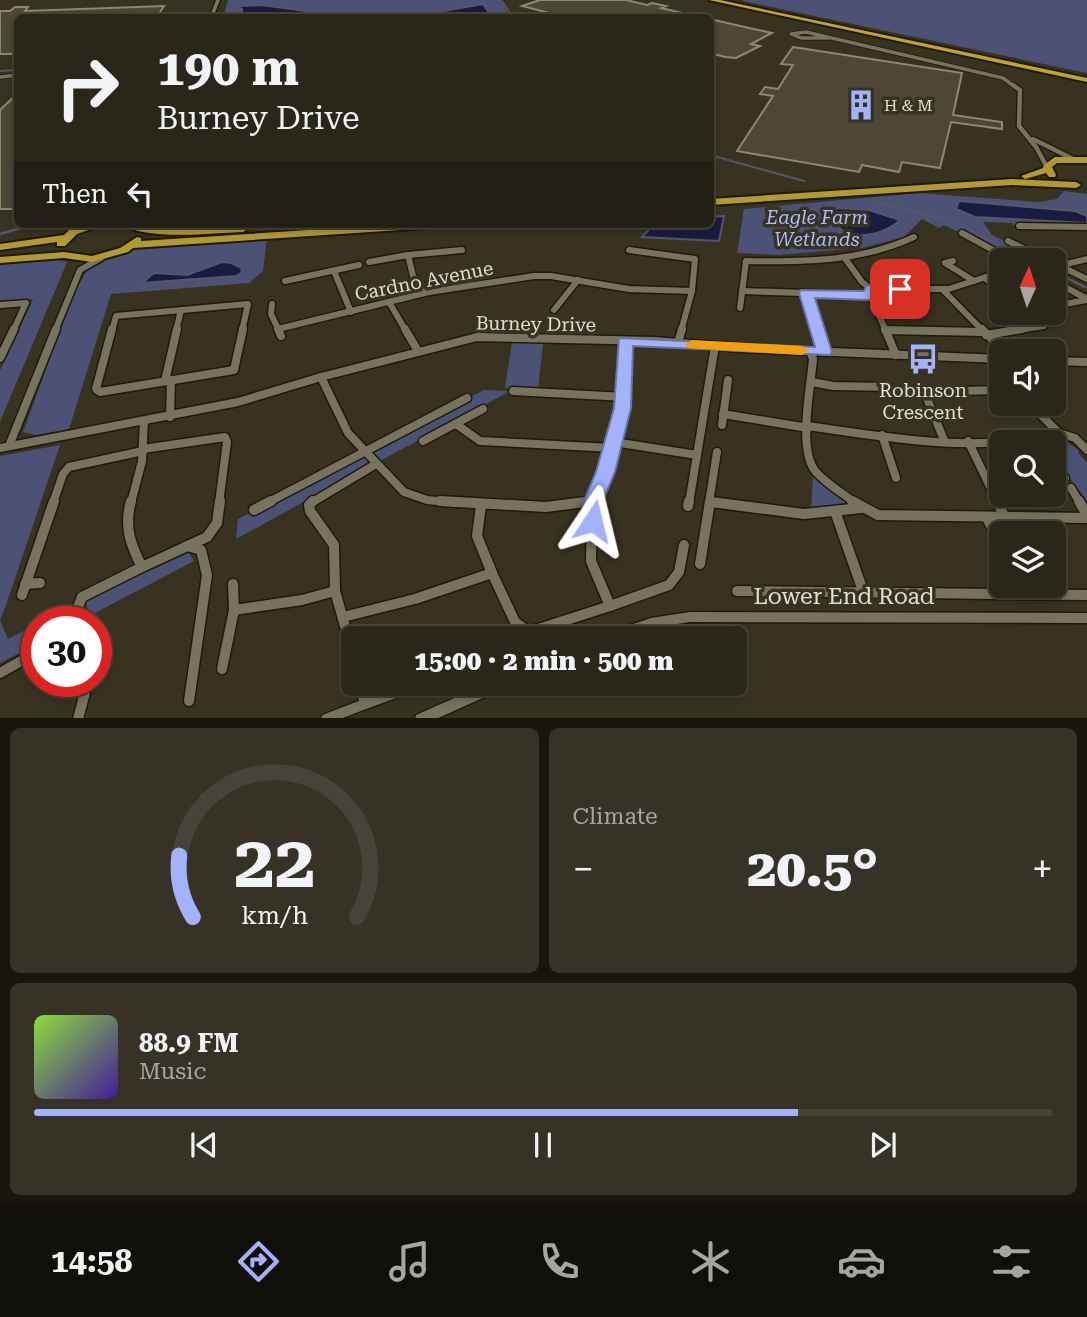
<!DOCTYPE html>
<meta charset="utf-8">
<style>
:root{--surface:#2a2619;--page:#363226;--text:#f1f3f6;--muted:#a5a5a2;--line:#464338;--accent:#a4b2fc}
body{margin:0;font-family:"Roboto Serif",serif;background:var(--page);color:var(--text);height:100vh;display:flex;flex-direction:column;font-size:26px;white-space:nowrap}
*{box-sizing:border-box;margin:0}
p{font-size:23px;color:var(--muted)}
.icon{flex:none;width:38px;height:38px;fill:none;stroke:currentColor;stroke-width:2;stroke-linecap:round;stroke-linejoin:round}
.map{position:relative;height:718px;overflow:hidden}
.details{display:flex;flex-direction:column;gap:10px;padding:10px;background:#17150e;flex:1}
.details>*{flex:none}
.banner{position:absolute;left:14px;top:14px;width:700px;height:214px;border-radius:10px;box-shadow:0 4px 10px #0003,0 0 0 2px var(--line);background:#2a2619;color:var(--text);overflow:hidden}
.needle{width:46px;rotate:3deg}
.tools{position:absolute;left:989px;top:248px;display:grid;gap:14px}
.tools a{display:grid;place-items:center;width:77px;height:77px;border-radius:10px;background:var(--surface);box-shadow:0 4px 10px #0003,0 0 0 2px var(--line);font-size:35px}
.speed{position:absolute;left:21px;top:606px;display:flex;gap:14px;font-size:35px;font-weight:700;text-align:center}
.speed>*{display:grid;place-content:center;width:91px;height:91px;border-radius:50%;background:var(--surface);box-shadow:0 4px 10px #0003,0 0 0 2px var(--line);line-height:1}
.speed .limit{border:10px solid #d22;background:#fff;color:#111}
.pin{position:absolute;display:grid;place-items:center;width:60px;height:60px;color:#fff;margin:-30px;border-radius:14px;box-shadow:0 4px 10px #0006}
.me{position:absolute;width:77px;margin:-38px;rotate:10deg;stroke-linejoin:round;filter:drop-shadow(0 0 5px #0008)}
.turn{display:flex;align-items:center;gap:24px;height:147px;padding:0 28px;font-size:32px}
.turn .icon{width:91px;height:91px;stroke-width:2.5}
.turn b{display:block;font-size:49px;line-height:60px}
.then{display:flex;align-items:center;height:66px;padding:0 28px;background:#0003;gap:14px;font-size:26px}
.big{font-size:52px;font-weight:800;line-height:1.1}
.details .widget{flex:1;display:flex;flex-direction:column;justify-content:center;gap:10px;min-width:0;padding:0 24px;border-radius:10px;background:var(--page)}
.details .dial{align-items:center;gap:0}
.dial svg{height:182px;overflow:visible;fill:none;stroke:var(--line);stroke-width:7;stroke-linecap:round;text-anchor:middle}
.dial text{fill:var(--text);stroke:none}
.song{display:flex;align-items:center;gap:21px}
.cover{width:84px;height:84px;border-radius:10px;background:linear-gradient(135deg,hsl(90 70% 55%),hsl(260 70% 35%))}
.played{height:7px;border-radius:4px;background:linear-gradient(90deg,var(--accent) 75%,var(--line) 75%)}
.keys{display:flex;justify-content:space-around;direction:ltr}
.heat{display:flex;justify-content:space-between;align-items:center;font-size:38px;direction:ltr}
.details .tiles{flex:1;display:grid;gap:10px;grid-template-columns:1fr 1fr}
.widget:last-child{grid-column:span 2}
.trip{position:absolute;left:341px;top:626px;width:406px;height:70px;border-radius:10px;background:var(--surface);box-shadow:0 4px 10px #0003,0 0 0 2px var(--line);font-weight:800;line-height:70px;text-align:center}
.tab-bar{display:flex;height:112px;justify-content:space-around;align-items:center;background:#110f0a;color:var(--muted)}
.tab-bar .icon{width:49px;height:49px}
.tab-bar .active{color:var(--accent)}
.tab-bar b{font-size:32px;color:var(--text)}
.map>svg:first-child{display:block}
</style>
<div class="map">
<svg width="1087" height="719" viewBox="0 0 1087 719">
<rect width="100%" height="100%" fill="#383321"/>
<g fill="#4b5276">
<polygon points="228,0 500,0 510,17 223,18"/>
<polygon points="741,0 1087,0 1087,73 752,3"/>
<polygon points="1064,191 1087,194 1087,229 1017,228 1012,223 983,222 992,235 1046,261 1019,261 944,225 939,228 922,219 904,237 862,248 778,255 737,253 744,209 919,193 1039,202 1057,199"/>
<polygon points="267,238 263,271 249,283 111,294 69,429 36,435 23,432 73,296 88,268 138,246"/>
<polygon points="56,259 67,262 0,422 0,371 33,299 0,301 0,264"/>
<polygon points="512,342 543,343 538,389 505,388"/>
<polygon points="484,390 510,391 378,462 366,451"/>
<polygon points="1066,442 1079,450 1078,453 1087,463 1087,501 1065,472 1068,470 1054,449 1054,444"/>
<polygon points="60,445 5,608 0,620 0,456"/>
<polygon points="363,454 373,464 236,539 238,519"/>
<polygon points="813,476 854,507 811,512"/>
<polygon points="187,550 194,561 91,615 85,602"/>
<polygon points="0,620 8,639 37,624 37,644 0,663"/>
</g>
<g fill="#191c41" stroke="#55566c" stroke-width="2">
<polygon points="483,4 492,17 410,17"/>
<polygon points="262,5 334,15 402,17 242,17 242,9 237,6"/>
<polygon points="959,201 1075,211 1087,216 1087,223 975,217 956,209"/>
<path d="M839 208 869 210 900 220C880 239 838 244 828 211Z"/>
<polygon points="724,216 719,241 642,237 654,224 710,224 711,217"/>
<polygon points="222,262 231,263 242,268 241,273 236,276 142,283 154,273 187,275"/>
</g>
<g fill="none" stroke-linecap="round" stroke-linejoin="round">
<g stroke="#55566c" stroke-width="2">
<polyline points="501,0 513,18"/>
<polyline points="234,14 242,13"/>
<polyline points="0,71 18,70"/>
<polyline points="710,155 804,181"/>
</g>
<g stroke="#55566c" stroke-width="2.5">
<polyline points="876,202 949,220 1030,261"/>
<polyline points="0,234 35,224"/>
<polyline points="1054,272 1087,288"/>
</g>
</g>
<g fill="#4d4835" stroke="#8d8873" stroke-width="2">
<polygon points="540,0 626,0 647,5 652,3 666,6 661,8 691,15 690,18 568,18 522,6"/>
<polygon points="164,6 156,18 18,18 18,54 0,54 0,11 10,11 15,7 28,7 25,11"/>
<polygon points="710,19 736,25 772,33 751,44 760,46 736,58 725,57 710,53"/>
<polygon points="793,47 962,73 953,115 1002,122 1002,129 951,122 940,168 902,162 899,172 862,165 859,172 737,151 773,96 760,94 765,87 778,89 793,65 781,64"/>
<polygon points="18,93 18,209 0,209 0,110"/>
</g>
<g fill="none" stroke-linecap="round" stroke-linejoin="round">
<g stroke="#1f1a09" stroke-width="5">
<g id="minor-far4">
<polyline points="829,38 801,38 791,34 806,32 1003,78 1015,87"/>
<polyline points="0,77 18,75"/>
</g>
</g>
<g stroke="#1f1a09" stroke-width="7">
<g id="minor-far3">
<polyline points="1013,85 1020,90 1019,126 1036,147 1047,167"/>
<polyline points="1033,139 1073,159"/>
</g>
</g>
<g stroke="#1f1a09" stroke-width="9">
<g id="minor-far2">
<polyline points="1019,226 1087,227"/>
<polyline points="962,233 1013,261"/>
<polyline points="1008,241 1049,261"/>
<polyline points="629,250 695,259 692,291 681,331"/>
<polyline points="408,255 462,250"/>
<polyline points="844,257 862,282 871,289"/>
<polyline points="953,261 945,263 974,281"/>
<polyline points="369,262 408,255 413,276 429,292"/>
<polyline points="1054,263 1087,279"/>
<polyline points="1059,266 1087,259"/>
<polyline points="334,271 351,312"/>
<polyline points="984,278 1001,289"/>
<polyline points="285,281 359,265"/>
<polyline points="1054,281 1087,299"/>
<polyline points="943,290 983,331"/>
<polyline points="742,291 870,295"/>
<polyline points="806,293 818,331"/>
<polyline points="389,302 406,331"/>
<polyline points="272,304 271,314 279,331"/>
<polyline points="0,305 26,303 13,331"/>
<polyline points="1054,306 1087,300"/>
<path d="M740 308 746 261C804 262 860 262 914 237"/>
<polyline points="554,310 578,280"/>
<polyline points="278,329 429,292 534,276 551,276 629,289 692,291"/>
<polyline points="885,330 941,331"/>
<polyline points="55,331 80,270 101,258"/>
<polyline points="112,331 116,316 248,304 242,331"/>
<polyline points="176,331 181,310"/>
<polyline points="886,331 870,295 871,289 949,289 1001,272"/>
<polyline points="1011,331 1044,326 1047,321 1038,313"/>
</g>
</g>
<g stroke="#1f1a09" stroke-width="11">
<g id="minor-far1">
<polyline points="112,329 96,389 100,392 234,370 243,329"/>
<polyline points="278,329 281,336"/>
<polyline points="405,329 418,351"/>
<polyline points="818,329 825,352"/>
<polyline points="885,329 896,355"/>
<polyline points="982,329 1004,352"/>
<polyline points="885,330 983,332"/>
<polyline points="986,335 1022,329"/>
<polyline points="678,343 682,329"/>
<path d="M810 351 813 359C811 386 797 450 816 472 827 484 842 493 855 503"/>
<polyline points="0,358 14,329"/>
<polyline points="988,358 1001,373"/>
<polyline points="1054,361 1087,362"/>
<polyline points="321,377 348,433 404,492 427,500 458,503"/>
<polyline points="165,381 177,329"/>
<polyline points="812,382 833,386 890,387"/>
<polyline points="513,391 625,397"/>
<polyline points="957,391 1001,390"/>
<polyline points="926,396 944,440"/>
<polyline points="1030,404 1059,433 1075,438 1087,450"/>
<polyline points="723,414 808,428"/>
<polyline points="170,417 171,380"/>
<polyline points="456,424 480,441 612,448"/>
<polyline points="722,425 728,380"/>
<path d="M808 426C889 438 979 454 1059 433"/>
<polyline points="882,435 896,478"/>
<polyline points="423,441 483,409"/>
<polyline points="968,441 998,503"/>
<polyline points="614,442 697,455 715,346"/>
<polyline points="9,446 56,329"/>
<polyline points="0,448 238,402 321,377 477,337 655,341 741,348 1001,359"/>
<polyline points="143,449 225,437 227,442 219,503"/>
<polyline points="1054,460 1065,478"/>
<polyline points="1071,488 1080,503"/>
<polyline points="711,502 716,503"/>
<polyline points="53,503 63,474 69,467 143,451"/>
<polyline points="131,503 142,461 144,421"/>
<polyline points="267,503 467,398"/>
<polyline points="311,503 376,464"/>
<polyline points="592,503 605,472 623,408 625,341"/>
<polyline points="689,503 697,455"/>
<polyline points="709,503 717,452"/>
</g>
</g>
<g stroke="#1f1a09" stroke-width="13">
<g id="minor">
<polyline points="313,501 309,505 310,511 334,545 335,591 354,658"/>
<polyline points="440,501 546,507 593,501"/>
<polyline points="852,501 878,515 1087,518"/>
<polyline points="997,501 1005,518"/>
<polyline points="1079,501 1087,515"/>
<polyline points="711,502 804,514 861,508"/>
<polyline points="688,506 689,501"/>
<polyline points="254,510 271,501"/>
<polyline points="836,514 863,591"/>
<polyline points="987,518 1001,545"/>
<polyline points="187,546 201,550 207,575 189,701"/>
<polyline points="700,564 710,501"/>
<polyline points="142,567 207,537 217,523 220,501"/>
<polyline points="492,573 515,622 529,632 610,606 591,561 592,503"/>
<polyline points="25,584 40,583"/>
<polyline points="737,591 1087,595"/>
<polyline points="22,595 54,501"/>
<polyline points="610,606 669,585 679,572 684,545"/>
<polyline points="234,610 302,600 335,591"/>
<polyline points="343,617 415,599 492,573 477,536 481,505"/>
<path d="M83 621 78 607 82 597 142 567C130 544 124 526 131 501"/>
<polyline points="222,669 234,610 233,584"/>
<polyline points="0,673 37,652"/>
<polyline points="365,704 420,684"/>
<polyline points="78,719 88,681"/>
<polyline points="326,719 365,704 360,684"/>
</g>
</g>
<g stroke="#1f1a09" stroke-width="3">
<g id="tertiary">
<polygon points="216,0 220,0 213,18 209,18"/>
<polygon points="690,612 1087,613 1087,623 690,622 651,628 621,639 599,639 601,635 651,618"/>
<polygon points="486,684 506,684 505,688 436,719 415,719 416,715"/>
</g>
</g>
<g stroke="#1f1a09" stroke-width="4">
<g id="trunk">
<polygon points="1087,157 1087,163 1057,163 1052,167 1056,175 1055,177 1049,177 1046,173 1025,179 1021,176 1043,168 1044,165 1055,157"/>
<polygon points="1012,179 1076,182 1081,185 1076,188 1012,185 710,205 710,199"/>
<polygon points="89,224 105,224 77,234 65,246 57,246 57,242 0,250 0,244 64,235 69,230"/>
<path d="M121 224 184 228 243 226 248 229 243 232C211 233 147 241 121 224Z"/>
<polygon points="401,224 450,224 445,227 133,248 128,252 92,262 64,258 0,263 0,257 64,252 92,256 120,248 137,237 141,238 141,241"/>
</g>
</g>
<g stroke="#1f1a09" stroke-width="4">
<polygon id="motorway" points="709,0 720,0 1087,78 1087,82"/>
</g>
<use href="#minor-far4" stroke="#78735f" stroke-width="3.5"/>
<use href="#minor-far3" stroke="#78735f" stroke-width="4.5"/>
<use href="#minor-far2" stroke="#78735f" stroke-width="6"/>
<use href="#minor-far1" stroke="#78735f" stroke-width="8"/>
<use href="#minor" stroke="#78735f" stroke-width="10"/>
<use href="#tertiary" fill="#78735f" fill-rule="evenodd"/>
<use href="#trunk" fill="#b29a33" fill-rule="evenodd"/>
<use href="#motorway" fill="#c1a428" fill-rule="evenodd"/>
</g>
<polygon fill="#a4b2fc" stroke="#6b74a4" stroke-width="2" points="872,284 900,284 907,289 900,293 878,293 875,298 870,300 815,298 832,352 830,355 633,346 631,408 615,472 602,503 603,521 600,526 593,529 586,526 583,503 596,472 614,408 619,338 815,347 799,293 801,290 864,291 866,286"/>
<polygon fill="#f59e0b" points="692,340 802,346 809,351 802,355 687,348 685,344"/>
<defs>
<g id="building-bare" transform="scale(2.415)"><path d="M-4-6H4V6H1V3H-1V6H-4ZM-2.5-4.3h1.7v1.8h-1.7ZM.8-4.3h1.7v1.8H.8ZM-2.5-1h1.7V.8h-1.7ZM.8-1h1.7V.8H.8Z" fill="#a4b2fc" stroke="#383321" stroke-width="2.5" paint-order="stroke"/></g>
<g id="bus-bare" transform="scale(2.415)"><path d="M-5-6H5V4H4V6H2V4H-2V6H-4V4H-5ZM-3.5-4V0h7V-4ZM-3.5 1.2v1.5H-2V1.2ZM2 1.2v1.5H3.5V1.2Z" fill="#a4b2fc" stroke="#383321" stroke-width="2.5" paint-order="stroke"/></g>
</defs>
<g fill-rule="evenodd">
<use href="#building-bare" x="861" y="105"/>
<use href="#bus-bare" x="923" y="359"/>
</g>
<g text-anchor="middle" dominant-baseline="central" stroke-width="7" stroke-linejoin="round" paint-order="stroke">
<g font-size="16" fill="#e0ddd2" stroke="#383321" text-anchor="start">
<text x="884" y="105">H &amp; M</text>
</g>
<g font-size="19" font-style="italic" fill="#adbaff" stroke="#383321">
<text x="817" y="217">Eagle Farm<tspan x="817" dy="22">Wetlands</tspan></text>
</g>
<g font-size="19" fill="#e0ddd2" stroke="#383321">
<text transform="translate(424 281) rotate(-11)">Cardno Avenue</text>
<text transform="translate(536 324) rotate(1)">Burney Drive</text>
</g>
<g font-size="19" fill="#e0ddd2" stroke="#383321">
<text x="923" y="390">Robinson<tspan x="923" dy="22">Crescent</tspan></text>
</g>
<g font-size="23" fill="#e0ddd2" stroke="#383321">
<text x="844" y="596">Lower End Road</text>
</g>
</g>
</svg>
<div class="tools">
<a><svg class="needle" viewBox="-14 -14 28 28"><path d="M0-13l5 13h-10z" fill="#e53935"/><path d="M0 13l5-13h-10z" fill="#a5a5a2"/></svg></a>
<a><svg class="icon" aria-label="sound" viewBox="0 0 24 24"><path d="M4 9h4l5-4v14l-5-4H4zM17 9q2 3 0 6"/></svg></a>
<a><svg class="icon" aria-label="search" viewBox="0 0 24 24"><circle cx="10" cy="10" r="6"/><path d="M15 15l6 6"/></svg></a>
<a><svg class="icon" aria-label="layers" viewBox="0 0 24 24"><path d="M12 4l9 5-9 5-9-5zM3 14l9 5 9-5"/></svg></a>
</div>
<div class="speed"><div class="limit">30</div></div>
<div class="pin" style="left:900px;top:289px;background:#d93025"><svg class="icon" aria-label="arrive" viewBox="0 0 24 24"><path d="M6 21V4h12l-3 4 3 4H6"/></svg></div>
<svg class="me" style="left:593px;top:521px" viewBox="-20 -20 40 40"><path d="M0-17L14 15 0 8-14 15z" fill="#a4b2fc" stroke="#fff" stroke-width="4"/></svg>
<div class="trip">15:00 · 2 min · 500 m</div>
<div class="banner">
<div class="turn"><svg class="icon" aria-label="right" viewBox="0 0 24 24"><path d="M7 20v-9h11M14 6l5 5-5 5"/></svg><div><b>190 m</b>Burney Drive</div></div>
<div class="then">Then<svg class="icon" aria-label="left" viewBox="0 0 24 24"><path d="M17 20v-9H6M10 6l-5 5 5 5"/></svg></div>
</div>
</div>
<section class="details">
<div class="tiles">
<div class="widget dial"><svg viewBox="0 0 100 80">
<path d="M14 69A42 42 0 1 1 86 69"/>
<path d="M14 69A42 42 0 0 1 8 42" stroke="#a4b2fc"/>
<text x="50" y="56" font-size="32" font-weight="700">22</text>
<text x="50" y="72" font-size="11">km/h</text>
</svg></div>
<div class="widget"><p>Climate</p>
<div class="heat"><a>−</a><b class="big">20.5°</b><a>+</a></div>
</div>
<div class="widget">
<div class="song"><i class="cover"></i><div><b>88.9 FM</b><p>Music</p></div></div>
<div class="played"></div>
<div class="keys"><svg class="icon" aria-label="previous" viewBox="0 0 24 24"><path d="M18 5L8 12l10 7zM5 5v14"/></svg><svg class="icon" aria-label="pause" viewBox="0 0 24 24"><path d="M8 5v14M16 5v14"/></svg><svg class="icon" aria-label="next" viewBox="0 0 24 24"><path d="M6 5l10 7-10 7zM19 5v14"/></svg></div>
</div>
</div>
</section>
<nav class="tab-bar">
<b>14:58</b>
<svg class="icon active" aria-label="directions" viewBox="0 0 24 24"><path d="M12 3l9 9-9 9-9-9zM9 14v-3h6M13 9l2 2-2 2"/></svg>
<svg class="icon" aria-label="music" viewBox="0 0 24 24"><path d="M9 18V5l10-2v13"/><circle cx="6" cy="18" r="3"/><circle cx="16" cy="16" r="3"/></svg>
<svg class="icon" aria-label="phone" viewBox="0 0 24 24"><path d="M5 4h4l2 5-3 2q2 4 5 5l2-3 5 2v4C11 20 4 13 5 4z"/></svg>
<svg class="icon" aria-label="climate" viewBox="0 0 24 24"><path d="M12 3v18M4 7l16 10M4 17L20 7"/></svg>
<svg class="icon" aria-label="car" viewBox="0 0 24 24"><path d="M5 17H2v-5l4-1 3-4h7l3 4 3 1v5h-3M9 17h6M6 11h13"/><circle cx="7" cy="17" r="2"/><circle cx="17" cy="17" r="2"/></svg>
<svg class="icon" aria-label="filters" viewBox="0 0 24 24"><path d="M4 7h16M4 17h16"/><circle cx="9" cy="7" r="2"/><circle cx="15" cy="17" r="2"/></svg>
</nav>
